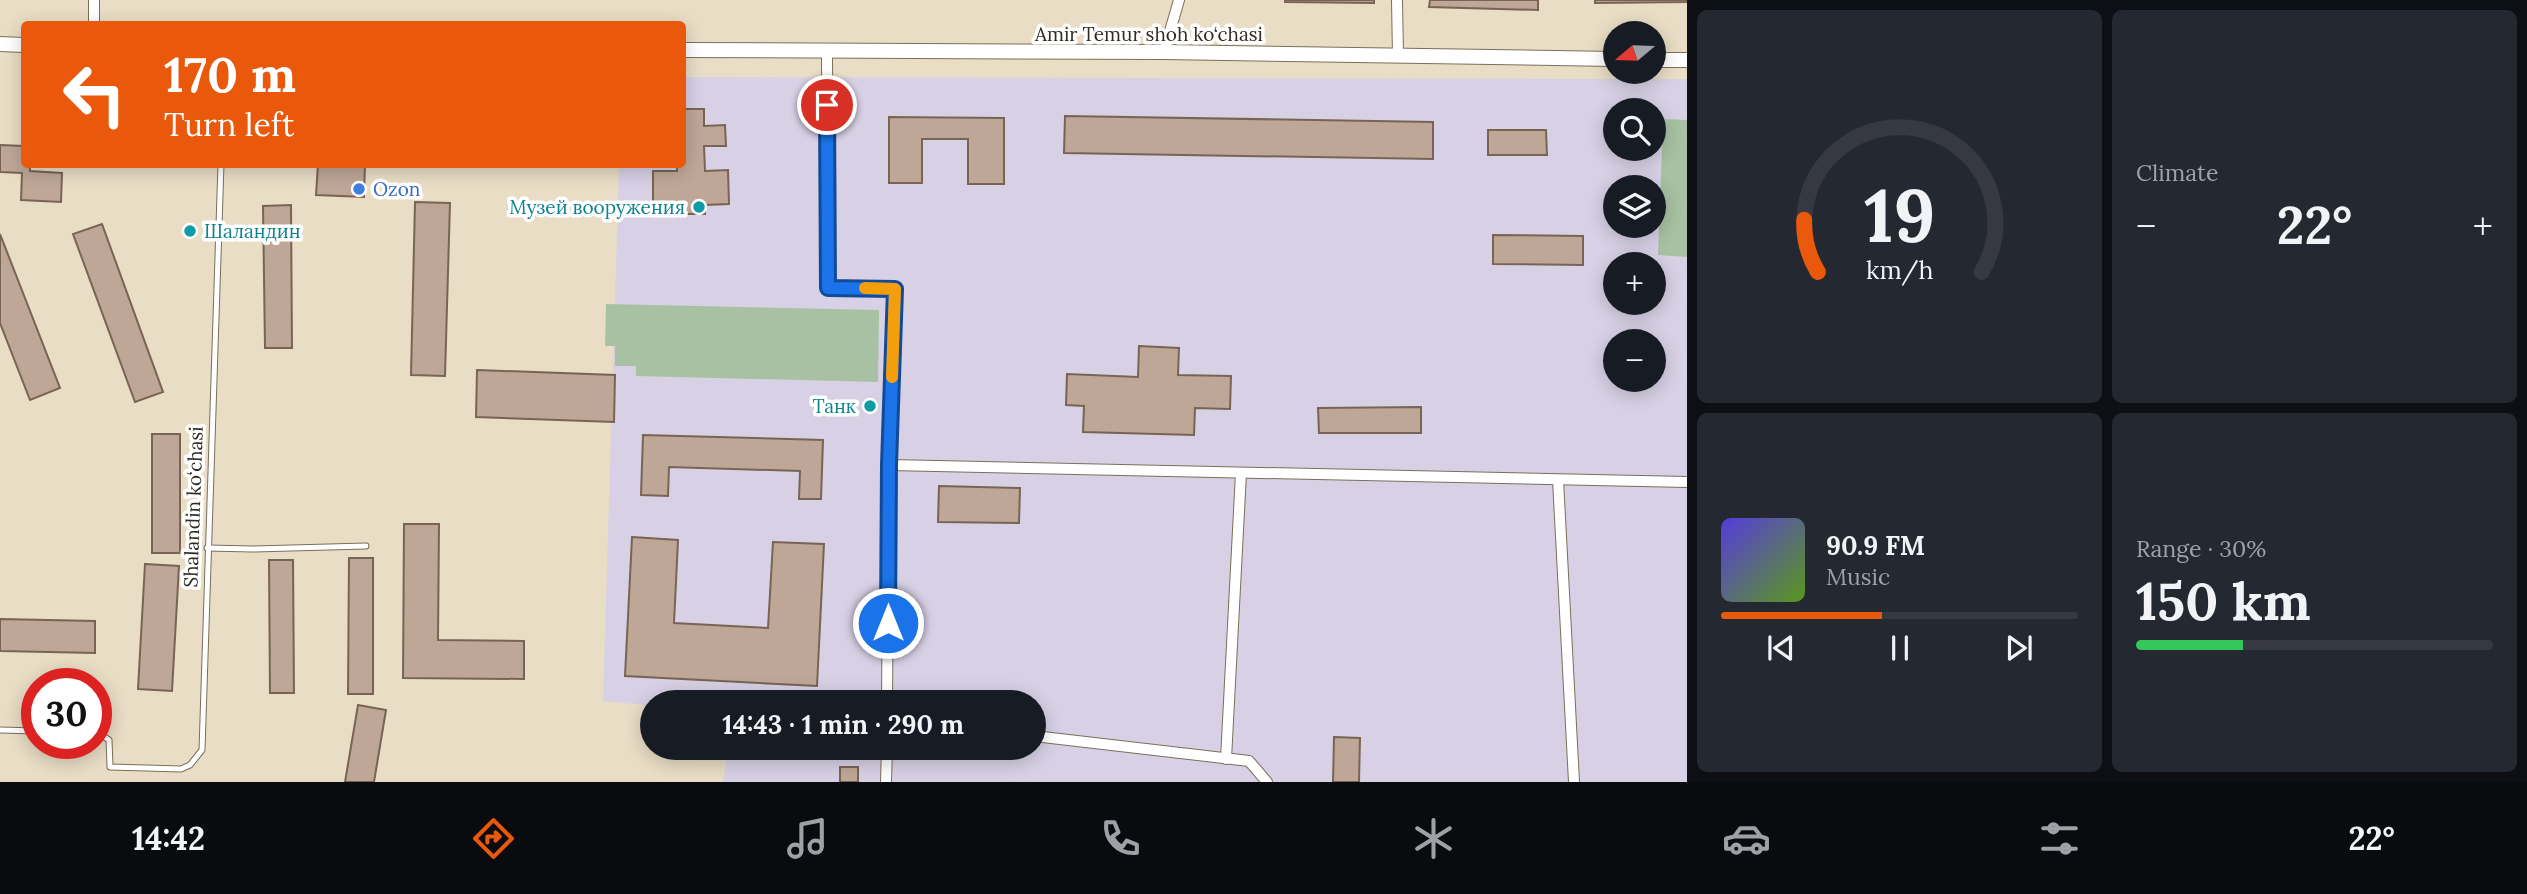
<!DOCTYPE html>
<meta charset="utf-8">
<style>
:root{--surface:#171b24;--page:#242831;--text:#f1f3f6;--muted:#9ea1a6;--line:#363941;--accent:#ea580c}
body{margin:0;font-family:Lora,serif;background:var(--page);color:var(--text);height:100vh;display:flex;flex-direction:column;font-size:26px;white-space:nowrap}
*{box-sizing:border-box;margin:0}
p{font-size:23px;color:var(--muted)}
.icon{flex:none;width:38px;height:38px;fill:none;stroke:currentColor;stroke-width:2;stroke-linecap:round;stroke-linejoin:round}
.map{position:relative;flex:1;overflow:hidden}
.drawer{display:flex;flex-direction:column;gap:10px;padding:10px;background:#0d0f14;width:840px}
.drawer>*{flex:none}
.banner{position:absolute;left:21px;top:21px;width:665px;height:147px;border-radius:7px;box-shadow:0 4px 18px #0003;background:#ea580c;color:#fff;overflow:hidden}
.needle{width:46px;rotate:251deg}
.tools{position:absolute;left:1603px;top:21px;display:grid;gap:14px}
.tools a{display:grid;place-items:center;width:63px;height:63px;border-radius:50%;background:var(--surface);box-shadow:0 4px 18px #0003;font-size:35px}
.speed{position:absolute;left:21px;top:668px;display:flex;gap:14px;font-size:35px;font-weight:700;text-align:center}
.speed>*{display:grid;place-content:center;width:91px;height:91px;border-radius:50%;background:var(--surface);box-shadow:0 4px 18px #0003;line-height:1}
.speed .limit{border:10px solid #d22;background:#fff;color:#111}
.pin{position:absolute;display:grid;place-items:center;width:60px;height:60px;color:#fff;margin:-30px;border:4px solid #fff;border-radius:50%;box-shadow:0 2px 7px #0007}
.me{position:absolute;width:77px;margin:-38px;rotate:0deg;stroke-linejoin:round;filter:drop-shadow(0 0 5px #0008)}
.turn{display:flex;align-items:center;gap:24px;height:147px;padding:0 28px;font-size:32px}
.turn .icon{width:91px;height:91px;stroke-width:2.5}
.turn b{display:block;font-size:49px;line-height:60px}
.big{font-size:52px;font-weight:700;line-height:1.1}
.drawer .card{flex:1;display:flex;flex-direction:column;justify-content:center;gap:10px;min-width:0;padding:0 24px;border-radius:10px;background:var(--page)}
.drawer .dial{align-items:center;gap:0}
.dial svg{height:182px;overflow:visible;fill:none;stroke:var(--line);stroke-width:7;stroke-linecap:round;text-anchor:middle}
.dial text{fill:var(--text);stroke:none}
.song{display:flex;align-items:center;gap:21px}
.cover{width:84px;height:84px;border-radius:10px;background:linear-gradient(135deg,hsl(250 70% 55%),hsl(90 70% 35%))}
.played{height:7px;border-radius:4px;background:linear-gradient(90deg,var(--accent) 45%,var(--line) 45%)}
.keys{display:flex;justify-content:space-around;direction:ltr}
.heat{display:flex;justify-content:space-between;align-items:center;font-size:38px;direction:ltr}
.charge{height:10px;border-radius:5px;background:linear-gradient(90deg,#34c759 30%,var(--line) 0)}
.drawer .tiles{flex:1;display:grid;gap:10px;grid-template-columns:repeat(2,1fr)}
.trip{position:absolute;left:640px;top:690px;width:406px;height:70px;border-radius:35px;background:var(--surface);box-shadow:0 4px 18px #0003;font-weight:700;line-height:70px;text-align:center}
.tabs{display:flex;height:112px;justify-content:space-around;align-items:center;background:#090b0e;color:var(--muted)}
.tabs .icon{width:49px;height:49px}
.tabs .on{color:var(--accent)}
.tabs b{font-size:32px;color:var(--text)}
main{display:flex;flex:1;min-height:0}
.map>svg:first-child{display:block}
</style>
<main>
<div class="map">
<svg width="1687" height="782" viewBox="0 0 1687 782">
<rect width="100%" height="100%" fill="#e9ddc5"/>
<path fill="#d8d1e6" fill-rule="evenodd" d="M683 77 1687 79V782H723L728 747H1034V702H653V706L603 701 619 165 682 164ZM1615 110H1654V149H1615ZM1615 187H1654V226H1615ZM1615 264H1654V303H1615ZM1615 341H1654V380H1615Z"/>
<g fill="#a8c1a2">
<polygon points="1663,119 1687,120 1687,257 1658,255"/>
<polygon points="606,304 879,310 878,382 636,376 636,366 615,366 615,346 605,346"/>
</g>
<g fill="#bea797" stroke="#786455" stroke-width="2">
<polygon points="1285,0 1374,0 1374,3 1285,2"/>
<polygon points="1430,0 1538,0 1538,10 1429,7"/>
<polygon points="1595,0 1687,0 1687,2 1595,3"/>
<polygon points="682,109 704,109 704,126 725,125 726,146 704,146 705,171 728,170 729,204 704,205 705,214 677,214 677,205 653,205 653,171 677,171 677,164 682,164"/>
<polygon points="1065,116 1433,122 1433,159 1064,153"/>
<polygon points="889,117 1004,118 1004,184 968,184 968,139 922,139 922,183 889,183"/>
<polygon points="1488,130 1546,130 1547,155 1488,155"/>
<polygon points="0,145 24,146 24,164 30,164 30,171 62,173 61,202 21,200 22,173 0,172"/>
<polygon points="318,164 365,164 364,197 316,195"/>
<polygon points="415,202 450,203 445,376 411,375"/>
<polygon points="291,205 292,348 265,348 263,206"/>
<polygon points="102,224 163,392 135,402 73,234"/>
<polygon points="0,234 60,388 30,400 0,323"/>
<polygon points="1493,235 1583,236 1583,265 1493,264"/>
<polygon points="1139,346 1179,348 1178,375 1231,376 1230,409 1195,408 1194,435 1083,432 1084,406 1066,405 1067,374 1138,377"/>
<polygon points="477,370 615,375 614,422 476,417"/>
<polygon points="1421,407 1421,433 1319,433 1318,408"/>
<rect x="152" y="434" width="28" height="119"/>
<polygon points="643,435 823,440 821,499 799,499 800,471 669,467 668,496 641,495"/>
<polygon points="939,486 1020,488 1019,523 938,522"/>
<polygon points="404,524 439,524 438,640 524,641 524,679 403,678"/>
<polygon points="632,537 678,540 674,623 768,628 773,542 824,544 817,686 625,676"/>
<polygon points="349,558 373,558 373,694 348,694"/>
<polygon points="269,560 293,560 294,693 270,693"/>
<polygon points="145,564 179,566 172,691 138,689"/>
<polygon points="0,619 95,621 95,653 0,651"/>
<polygon points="358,705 386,710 374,782 345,782"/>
<polygon points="1334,737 1360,738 1359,782 1333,782"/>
<rect x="840" y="767" width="18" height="15"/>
</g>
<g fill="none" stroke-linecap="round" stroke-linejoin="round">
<g stroke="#7a6f59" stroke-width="7">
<g id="lane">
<polyline points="207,548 253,549 366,546"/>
<polyline points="0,730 37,731"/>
<polyline points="96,735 103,736 109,740 110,767 181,769 190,765 202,750 221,164"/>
</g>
</g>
<g stroke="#7a6f59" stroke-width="12">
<g id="street">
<polyline points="94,0 94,24"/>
<polyline points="1397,0 1398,56"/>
<polyline points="827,52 828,288 895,289 889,465 887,702"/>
<polyline points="1164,52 1179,0"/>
<polyline points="889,465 1687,482"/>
<polyline points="1558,480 1574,782"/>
<polyline points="668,697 716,702"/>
<polyline points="1034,736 1249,761 1267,782"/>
<polyline points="1226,759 1241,473"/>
<polyline points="886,782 887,747"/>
</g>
</g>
<g stroke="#7a6f59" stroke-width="16">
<g id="secondary">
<polyline points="0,44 24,45"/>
<polyline points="682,50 1164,52 1615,59"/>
<polyline points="1654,60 1687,60"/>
</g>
</g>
<use href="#lane" stroke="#fff" stroke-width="5"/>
<use href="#street" stroke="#fff" stroke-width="10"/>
<use href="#secondary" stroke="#fff" stroke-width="14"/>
</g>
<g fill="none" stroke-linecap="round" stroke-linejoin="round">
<g stroke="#114b97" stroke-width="18">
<polyline id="route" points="827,105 828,288 895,289 889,465 888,623"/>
</g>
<use href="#route" stroke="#1a73e8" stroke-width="12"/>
<polyline stroke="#f59e0b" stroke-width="12" points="865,288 895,289 892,377"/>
</g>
<circle fill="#3f7fe0" stroke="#fff" stroke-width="2.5" cx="359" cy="189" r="7"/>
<g fill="#0f9aa8" stroke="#fff" stroke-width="2.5">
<circle cx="699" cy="207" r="7"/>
<circle cx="190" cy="231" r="7"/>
<circle cx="870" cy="406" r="7"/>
</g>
<g text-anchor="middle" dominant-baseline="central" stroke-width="7" stroke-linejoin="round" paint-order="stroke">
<g font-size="19" fill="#302b22" stroke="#fff">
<text x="1149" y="34">Amir Temur shoh ko‘chasi</text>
<text transform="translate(193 507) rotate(-88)">Shalandin ko‘chasi</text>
</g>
<g font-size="19" fill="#366cbe" stroke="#fff" text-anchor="start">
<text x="373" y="189">Ozon</text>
</g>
<g font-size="19" fill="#0d838f" stroke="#fff" text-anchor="end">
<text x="685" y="207">Музей вооружения</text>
<text x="204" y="231" text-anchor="start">Шаландин</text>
<text x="856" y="406">Танк</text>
</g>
</g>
</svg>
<div class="tools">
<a><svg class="needle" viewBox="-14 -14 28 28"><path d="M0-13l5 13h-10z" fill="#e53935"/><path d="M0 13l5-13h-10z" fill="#9ea1a6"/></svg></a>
<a><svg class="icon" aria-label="search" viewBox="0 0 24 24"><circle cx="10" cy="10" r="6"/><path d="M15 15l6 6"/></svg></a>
<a><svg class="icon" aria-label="layers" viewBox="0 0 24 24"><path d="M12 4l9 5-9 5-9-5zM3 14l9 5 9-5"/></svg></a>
<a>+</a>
<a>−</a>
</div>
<div class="speed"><div class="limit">30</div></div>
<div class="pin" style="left:827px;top:105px;background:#d93025"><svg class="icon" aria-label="arrive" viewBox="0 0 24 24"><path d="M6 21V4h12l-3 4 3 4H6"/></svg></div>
<svg class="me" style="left:888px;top:623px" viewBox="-20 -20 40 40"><circle r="17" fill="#1a73e8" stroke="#fff" stroke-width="3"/><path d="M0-11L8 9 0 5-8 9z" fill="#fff"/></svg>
<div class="trip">14:43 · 1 min · 290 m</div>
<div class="banner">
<div class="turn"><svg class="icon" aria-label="left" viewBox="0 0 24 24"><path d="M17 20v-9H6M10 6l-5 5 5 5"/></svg><div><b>170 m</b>Turn left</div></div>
</div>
</div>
<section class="drawer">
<div class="tiles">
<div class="card dial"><svg viewBox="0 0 100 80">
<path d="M14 69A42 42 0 1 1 86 69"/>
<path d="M14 69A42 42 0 0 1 8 46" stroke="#ea580c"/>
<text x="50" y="56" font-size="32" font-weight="700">19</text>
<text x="50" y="72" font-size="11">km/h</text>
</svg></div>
<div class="card"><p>Climate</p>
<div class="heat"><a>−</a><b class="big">22°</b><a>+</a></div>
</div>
<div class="card">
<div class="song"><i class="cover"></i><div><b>90.9 FM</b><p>Music</p></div></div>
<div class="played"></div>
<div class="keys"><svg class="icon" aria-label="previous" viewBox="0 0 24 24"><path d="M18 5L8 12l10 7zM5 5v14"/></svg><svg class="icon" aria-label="pause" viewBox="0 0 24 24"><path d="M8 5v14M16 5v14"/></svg><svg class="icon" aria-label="next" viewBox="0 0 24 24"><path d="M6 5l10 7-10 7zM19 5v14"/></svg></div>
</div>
<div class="card"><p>Range · 30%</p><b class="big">150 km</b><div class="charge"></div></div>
</div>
</section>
</main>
<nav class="tabs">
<b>14:42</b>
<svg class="icon on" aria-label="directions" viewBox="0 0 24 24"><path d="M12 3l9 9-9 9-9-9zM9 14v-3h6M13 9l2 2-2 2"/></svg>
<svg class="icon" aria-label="music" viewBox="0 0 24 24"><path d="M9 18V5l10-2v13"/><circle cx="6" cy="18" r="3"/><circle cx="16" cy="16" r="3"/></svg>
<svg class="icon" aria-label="phone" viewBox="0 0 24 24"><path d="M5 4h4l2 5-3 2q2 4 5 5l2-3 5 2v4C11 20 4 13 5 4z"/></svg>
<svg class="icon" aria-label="climate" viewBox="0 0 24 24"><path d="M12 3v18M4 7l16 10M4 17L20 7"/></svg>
<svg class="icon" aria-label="car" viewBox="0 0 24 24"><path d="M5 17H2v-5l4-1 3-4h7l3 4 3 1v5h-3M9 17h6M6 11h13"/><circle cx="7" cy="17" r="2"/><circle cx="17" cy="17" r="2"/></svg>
<svg class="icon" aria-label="filters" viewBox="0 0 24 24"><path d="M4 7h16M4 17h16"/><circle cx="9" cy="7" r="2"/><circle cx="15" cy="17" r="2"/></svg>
<b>22°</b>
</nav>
